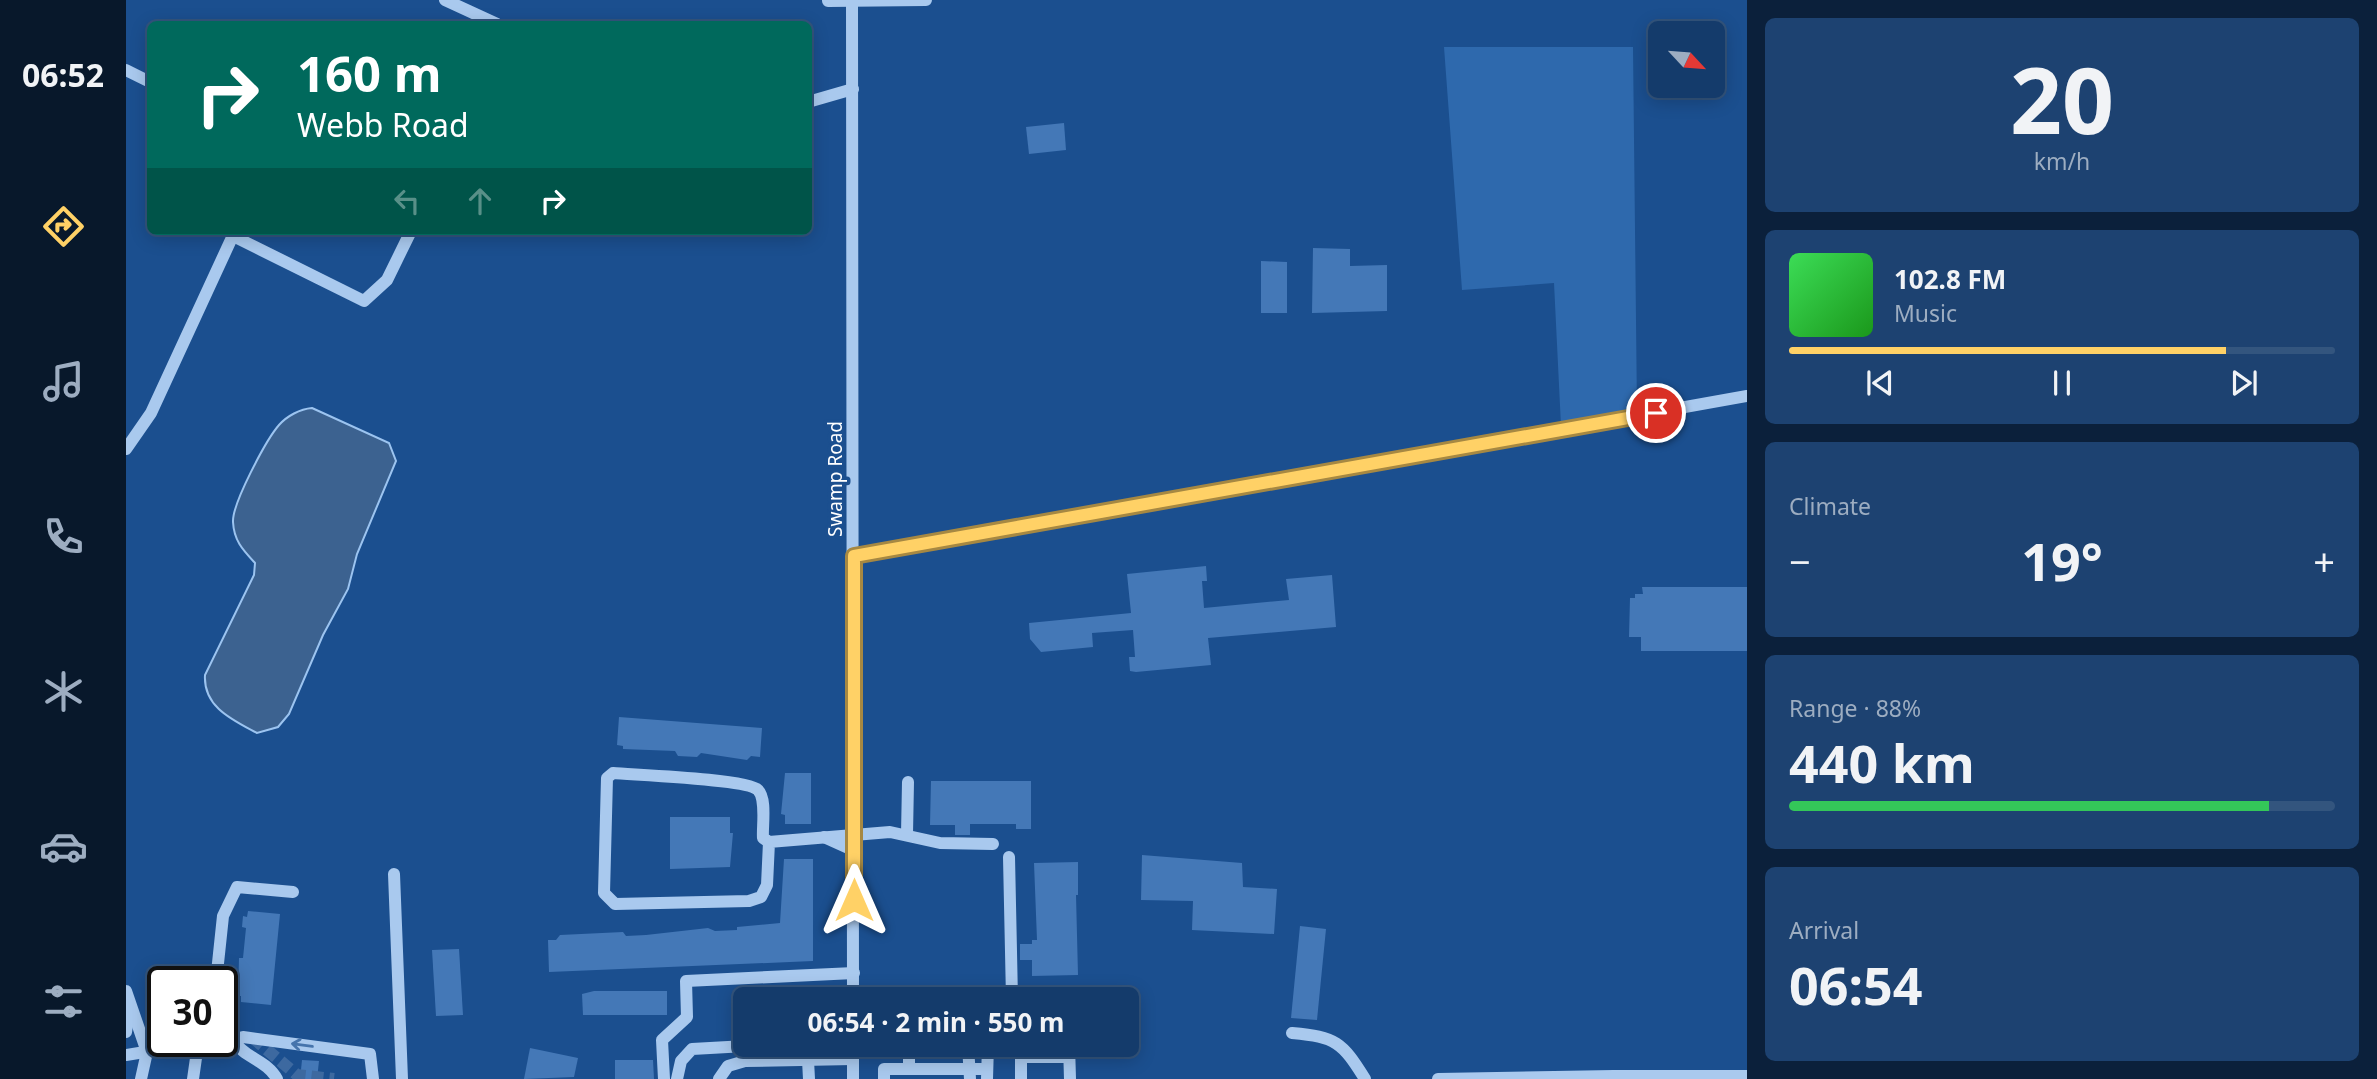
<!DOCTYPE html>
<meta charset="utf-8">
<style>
:root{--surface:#143b6b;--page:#1d4271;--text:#f1f3f6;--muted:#9dadc1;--line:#33557e;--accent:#ffd166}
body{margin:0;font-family:"Noto Sans",sans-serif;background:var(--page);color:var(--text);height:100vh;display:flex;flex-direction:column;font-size:26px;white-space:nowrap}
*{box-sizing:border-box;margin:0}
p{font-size:23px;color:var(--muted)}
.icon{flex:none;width:38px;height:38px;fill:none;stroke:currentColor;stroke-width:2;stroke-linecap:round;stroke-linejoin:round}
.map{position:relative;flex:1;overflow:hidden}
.sheet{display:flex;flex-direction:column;gap:18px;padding:18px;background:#0b203b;width:630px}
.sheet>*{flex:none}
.top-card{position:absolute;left:21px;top:21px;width:665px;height:214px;border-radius:10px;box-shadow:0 4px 18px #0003,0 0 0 2px var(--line);background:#00695c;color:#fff;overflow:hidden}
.needle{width:46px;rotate:116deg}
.controls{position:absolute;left:1522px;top:21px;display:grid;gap:14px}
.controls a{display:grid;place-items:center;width:77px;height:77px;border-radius:10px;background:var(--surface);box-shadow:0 4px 18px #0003,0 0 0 2px var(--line);font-size:35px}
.speed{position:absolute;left:21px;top:966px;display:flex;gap:14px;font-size:35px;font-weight:700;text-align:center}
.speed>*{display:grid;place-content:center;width:91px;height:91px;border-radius:50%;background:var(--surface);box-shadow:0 4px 18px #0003,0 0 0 2px var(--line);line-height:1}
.speed .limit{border:4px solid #111;border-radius:10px;background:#fff;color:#111}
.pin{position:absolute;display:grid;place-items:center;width:60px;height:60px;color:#fff;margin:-30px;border:4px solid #fff;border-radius:50%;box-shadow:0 2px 7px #0007}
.me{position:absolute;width:77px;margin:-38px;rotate:0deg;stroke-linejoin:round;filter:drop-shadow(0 0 5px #0008)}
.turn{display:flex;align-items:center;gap:24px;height:147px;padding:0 35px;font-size:32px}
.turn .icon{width:91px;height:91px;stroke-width:2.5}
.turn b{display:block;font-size:49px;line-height:60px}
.lanes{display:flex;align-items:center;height:66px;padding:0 35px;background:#0003;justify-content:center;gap:35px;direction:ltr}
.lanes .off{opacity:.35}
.big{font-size:52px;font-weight:700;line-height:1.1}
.sheet .card{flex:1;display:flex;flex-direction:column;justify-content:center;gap:10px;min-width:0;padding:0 24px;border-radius:10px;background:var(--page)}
.sheet .dial{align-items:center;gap:0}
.dial b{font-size:91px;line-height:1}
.song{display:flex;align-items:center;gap:21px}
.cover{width:84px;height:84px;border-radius:10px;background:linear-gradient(135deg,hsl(130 70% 55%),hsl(120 70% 35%))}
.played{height:7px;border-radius:4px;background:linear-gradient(90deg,var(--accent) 80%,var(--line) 80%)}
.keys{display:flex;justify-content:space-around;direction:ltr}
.heat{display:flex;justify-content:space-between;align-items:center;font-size:38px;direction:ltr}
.charge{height:10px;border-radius:5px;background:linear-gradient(90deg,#34c759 88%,var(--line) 0)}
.trip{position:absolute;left:607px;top:987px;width:406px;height:70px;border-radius:10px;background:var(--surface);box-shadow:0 4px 18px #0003,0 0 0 2px var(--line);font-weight:700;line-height:70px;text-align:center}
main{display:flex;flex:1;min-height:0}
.dock{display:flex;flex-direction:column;width:126px;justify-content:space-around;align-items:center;background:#08182b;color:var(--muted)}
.dock .icon{width:49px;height:49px}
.dock .current{color:var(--accent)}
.dock b{font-size:32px;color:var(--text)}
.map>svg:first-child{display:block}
</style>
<main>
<nav class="dock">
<b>06:52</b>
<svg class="icon current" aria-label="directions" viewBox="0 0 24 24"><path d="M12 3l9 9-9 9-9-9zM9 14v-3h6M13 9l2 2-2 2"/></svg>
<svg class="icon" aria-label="music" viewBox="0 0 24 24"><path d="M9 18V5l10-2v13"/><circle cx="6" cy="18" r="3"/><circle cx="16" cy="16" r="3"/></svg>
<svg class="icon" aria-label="phone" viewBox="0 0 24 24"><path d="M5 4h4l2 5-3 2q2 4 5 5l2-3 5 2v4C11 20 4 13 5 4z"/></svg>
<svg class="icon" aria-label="climate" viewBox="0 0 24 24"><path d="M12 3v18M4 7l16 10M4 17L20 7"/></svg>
<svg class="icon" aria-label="car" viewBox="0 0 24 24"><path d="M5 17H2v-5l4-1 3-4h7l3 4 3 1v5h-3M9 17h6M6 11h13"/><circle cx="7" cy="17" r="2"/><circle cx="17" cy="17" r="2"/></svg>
<svg class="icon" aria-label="filters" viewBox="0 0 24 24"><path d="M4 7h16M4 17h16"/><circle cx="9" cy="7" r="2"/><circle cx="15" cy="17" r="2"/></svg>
</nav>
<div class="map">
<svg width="1621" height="1079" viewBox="0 0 1621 1079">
<rect width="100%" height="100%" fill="#1b4f8f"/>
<polygon fill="#2e69ad" points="1318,47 1507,47 1511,411 1435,426 1428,283 1336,290"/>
<path fill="#3c6290" stroke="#9cc4f0" stroke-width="2" d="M186 408 263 443 270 461 231 554 222 589 197 635 163 714 152 727 131 733C107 720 77 707 79 675L128 575 129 563C117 550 108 541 107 522 106 504 140 440 153 425 161 416 174 409 186 408Z"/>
<g fill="#4478b7">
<polygon points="938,123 940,150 903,154 900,127"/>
<polygon points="1187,248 1224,249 1224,266 1261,265 1261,311 1186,313"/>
<polygon points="1135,261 1161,262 1161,313 1135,313"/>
<polygon points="1080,566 1081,581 1076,581 1078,608 1163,600 1160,579 1206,575 1210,627 1082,638 1085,665 1010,672 1004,671 1003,657 1009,657 1007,630 966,633 967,647 915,652 904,639 903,623 1005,613 1001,574"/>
<polygon points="1516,587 1621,587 1621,651 1515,651 1515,637 1503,637 1504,598 1509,598 1509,594 1517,594"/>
<polygon points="493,717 636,728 634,757 625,756 621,760 575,753 571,757 552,756 549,751 497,749 497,746 491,745"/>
<polygon points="659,773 685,773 685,824 659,824 659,815 655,814"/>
<polygon points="805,781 905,781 905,829 890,829 890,824 844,824 844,835 829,835 829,825 804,825"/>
<polygon points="544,817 604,817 604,833 607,833 604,867 544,869"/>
<polygon points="1016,855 1116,863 1117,887 1151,889 1148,934 1066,930 1067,901 1015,900"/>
<polygon points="658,859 687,859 687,961 423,972 422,940 430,940 434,935 497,932 500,936 520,935 582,928 589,931 611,930 611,927 654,923"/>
<polygon points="952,862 952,895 950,895 952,975 906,976 906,960 894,960 894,944 906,944 906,940 911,940 908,863"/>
<polygon points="122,911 154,914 145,1005 115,1002 115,996 112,996 113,958 117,958 120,928 116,927 117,916 121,917"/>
<polygon points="1174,926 1200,929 1191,1020 1165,1018"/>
<polygon points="333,949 337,1015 310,1016 306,950"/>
<polygon points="468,991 541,991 541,1015 457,1015 456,994"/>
<polygon points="404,1048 452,1058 448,1077 398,1079"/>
<polygon points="176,1060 193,1061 191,1079 174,1079"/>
<polygon points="489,1060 527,1060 528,1079 489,1079"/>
</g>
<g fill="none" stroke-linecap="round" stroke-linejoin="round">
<polyline stroke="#3d69a0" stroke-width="12" stroke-dasharray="12 6" stroke-linecap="butt" points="127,1038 171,1075 208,1079"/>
<g stroke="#a9c9ee" stroke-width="12">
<polyline points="319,0 371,24"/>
<polyline points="726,0 727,999"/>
<polyline points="702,1 800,0"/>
<polyline points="0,70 24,82"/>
<polyline points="682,102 727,89"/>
<polyline points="107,236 238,301 261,280 285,231"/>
<polyline points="0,449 25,413 109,231"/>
<polyline points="728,556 1621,396"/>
<polyline points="781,834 782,782"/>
<polyline points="698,837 729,851"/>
<path d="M643 842 641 885 635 897 623 901 489 904 478 893 481 778 487 773C510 775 621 779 632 790 641 799 636 827 637 838L643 842 764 832 814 843 867 844"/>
<polyline points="883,857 886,999"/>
<polyline points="268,874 276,1079"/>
<polyline points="90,982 97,916 111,887 167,892"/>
<polyline points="0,991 21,1052 15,1079"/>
<polyline points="0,1032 4,1005"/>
<path d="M1166 1033C1210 1037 1216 1042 1239 1079"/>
<polyline points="96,1041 108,1041 117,1037 244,1054 247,1079"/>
<path d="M108 1041C118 1058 141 1060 151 1079"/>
<polyline points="842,1045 844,1079"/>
<polyline points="943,1045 944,1079"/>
<polyline points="0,1055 85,1041"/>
<polyline points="682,1060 683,1079"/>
<polyline points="783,1069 783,1045"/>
<polyline points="67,1079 72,1044"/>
<polyline points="538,1079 536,1040 561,1017 560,981 728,973"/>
<polyline points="551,1079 555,1061 566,1049 640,1045"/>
<polyline points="593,1079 602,1066 619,1061 727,1059"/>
<polyline points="727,1079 727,1045"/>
<polyline points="758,1079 758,1069 861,1069"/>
<polyline points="861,1079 862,1045"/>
<polyline points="895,1079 895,1057 943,1057"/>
<polyline points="1312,1079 1488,1076"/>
<polyline points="1489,1079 1488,1076 1621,1076"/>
</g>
</g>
<defs><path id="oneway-shaft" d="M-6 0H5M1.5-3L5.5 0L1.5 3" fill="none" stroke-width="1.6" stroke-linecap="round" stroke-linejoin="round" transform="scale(1.75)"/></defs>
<use stroke="#4674ac" href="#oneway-shaft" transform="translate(176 1045) rotate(-172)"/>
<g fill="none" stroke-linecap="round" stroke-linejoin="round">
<g stroke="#a68842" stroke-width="18">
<polyline id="route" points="728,900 728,556 1530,413"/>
</g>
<use href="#route" stroke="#ffd166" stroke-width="12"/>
</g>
<g text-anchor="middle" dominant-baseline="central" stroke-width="7" stroke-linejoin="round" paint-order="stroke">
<g font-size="19" fill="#fff" stroke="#1b4f8f">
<text transform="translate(709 479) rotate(-90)">Swamp Road</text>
</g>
</g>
</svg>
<div class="controls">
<a><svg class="needle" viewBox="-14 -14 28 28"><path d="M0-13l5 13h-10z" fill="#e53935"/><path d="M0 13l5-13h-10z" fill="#9dadc1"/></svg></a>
</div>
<div class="speed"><div class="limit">30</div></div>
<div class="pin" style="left:1530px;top:413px;background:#d93025"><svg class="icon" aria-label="arrive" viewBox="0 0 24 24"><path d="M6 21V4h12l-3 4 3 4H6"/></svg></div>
<svg class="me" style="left:728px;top:900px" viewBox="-20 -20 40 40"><path d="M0-17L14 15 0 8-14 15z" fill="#ffd166" stroke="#fff" stroke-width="4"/></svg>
<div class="trip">06:54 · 2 min · 550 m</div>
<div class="top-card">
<div class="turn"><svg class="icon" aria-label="right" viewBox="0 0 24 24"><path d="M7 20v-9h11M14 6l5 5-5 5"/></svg><div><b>160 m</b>Webb Road</div></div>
<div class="lanes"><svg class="icon off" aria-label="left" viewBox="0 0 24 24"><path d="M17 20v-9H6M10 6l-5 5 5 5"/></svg><svg class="icon off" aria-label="ahead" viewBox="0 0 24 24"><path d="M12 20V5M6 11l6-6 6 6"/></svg><svg class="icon" aria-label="right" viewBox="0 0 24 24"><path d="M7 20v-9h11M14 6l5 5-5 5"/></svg></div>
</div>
</div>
<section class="sheet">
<div class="card dial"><b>20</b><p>km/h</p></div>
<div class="card">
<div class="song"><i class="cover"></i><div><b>102.8 FM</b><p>Music</p></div></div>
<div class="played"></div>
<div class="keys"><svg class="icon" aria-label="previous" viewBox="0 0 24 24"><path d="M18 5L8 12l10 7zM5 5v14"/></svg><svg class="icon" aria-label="pause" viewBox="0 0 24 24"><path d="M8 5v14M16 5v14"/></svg><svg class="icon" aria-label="next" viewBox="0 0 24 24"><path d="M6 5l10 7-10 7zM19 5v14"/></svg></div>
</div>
<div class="card"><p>Climate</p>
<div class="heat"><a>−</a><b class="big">19°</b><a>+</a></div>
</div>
<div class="card"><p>Range · 88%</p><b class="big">440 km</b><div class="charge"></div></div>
<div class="card"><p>Arrival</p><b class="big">06:54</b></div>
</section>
</main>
